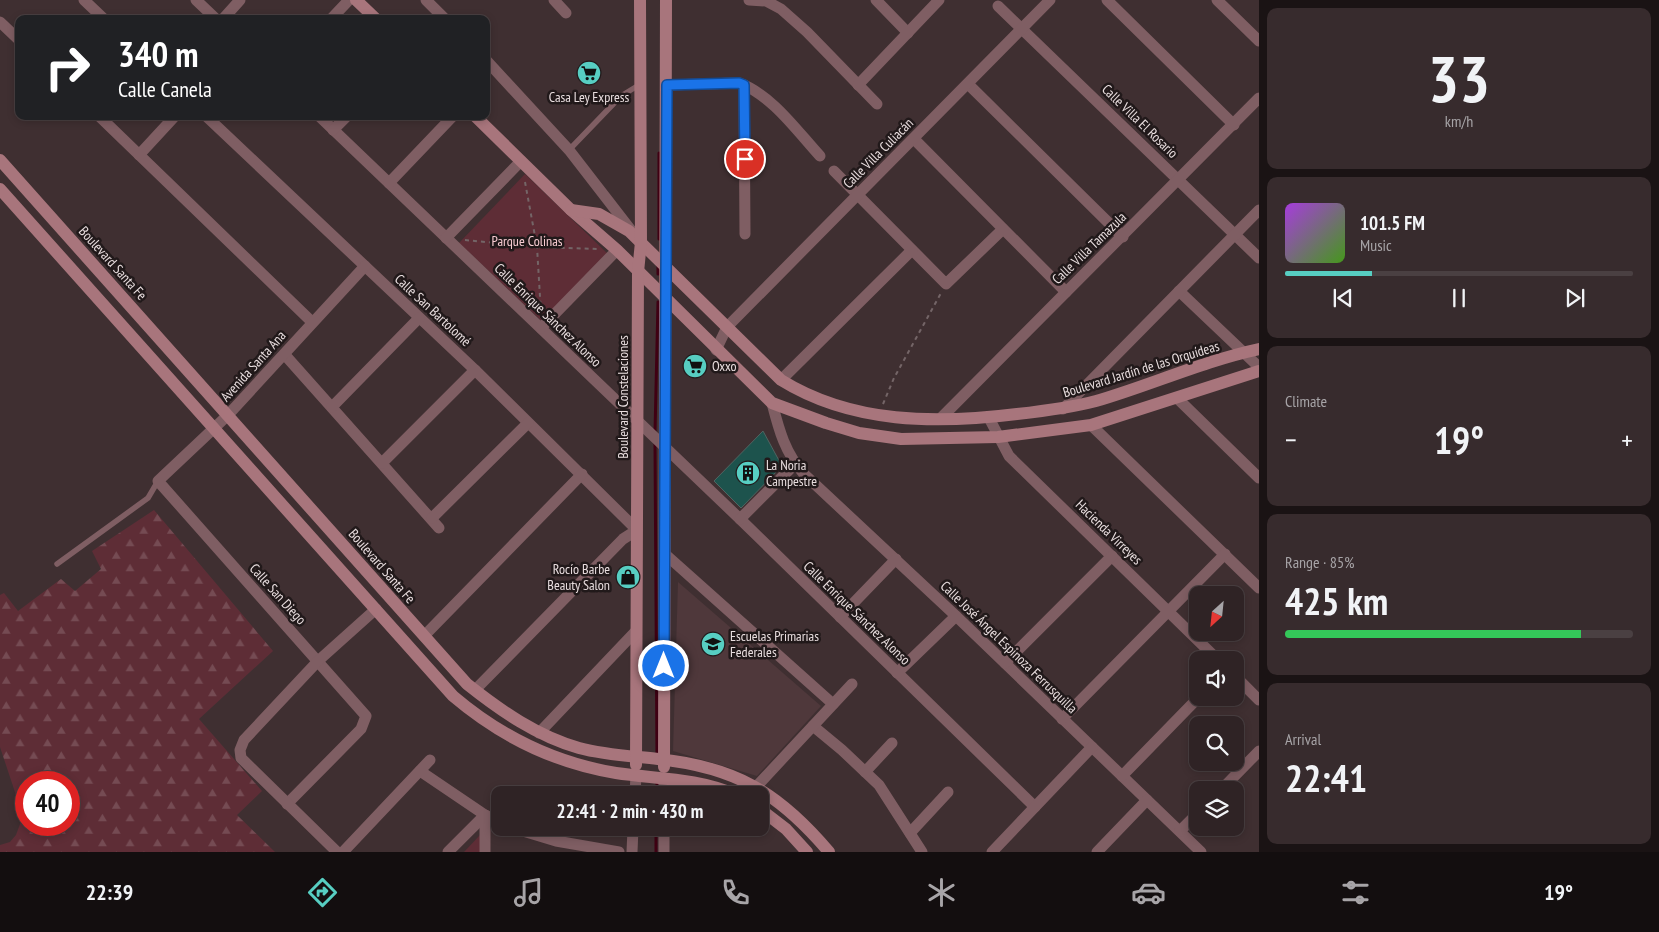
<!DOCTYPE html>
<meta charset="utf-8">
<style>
:root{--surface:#2f2325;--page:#372b2d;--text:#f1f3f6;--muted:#a7a4a7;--line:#4a4042;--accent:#57cec2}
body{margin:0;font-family:"PT Sans Narrow",sans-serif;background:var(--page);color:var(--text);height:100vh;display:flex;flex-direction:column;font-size:19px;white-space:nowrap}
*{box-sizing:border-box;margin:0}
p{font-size:16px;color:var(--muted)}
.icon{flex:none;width:28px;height:28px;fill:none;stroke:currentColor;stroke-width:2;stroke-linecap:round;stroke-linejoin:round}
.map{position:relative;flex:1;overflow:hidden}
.panel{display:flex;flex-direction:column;gap:8px;padding:8px;background:#1a1314;width:400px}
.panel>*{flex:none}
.hud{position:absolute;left:15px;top:15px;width:475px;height:105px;border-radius:10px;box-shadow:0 2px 8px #0003,0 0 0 1px var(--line);background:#202124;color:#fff;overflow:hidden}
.needle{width:32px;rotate:207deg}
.controls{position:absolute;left:1189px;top:586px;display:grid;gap:10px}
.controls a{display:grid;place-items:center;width:55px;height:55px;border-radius:10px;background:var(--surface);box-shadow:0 2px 8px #0003,0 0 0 1px var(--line);font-size:25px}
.speed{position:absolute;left:15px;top:771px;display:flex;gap:10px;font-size:25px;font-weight:700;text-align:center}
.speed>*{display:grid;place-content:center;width:65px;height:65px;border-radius:50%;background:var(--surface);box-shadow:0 2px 8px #0003,0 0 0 1px var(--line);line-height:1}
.speed .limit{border:8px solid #d22;background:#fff;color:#111}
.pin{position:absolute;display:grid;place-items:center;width:42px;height:42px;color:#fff;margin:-21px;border:2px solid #fff;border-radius:50%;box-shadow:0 1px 5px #0007}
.me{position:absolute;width:55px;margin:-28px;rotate:0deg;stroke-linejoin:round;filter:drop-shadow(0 0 4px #0008)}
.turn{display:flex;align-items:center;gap:18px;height:105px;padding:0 20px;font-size:22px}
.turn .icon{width:65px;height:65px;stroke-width:2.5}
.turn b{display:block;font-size:35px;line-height:42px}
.big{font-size:38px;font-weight:800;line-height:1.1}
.panel .card{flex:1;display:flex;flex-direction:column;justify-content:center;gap:8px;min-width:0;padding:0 18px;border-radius:10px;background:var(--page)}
.panel .dial{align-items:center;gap:0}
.dial b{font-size:65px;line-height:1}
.song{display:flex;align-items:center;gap:15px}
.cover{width:60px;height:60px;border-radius:8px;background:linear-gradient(135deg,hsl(280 70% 55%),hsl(100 70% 35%))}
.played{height:5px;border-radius:2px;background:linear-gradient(90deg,var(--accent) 25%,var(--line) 25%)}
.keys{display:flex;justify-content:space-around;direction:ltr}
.heat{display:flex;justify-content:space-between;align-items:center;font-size:28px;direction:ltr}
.charge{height:8px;border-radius:4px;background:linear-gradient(90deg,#34c759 85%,var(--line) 0)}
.trip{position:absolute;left:491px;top:786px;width:278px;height:50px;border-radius:10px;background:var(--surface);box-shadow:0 2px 8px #0003,0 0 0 1px var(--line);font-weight:800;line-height:50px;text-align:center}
.tabs{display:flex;height:80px;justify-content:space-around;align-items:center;background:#130e0f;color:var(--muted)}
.tabs .icon{width:35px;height:35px}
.tabs .selected{color:var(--accent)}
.tabs b{font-size:22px;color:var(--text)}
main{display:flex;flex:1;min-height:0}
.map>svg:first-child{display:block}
</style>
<main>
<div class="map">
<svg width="1259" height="852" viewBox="0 0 1259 852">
<defs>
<pattern id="forest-firs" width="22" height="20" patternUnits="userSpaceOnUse" patternTransform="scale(1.25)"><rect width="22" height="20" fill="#5e2d36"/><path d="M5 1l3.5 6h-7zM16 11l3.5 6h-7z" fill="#754b53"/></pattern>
</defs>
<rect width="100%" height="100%" fill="#3f2f31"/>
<polygon fill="#4f383b" points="678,582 821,706 757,776 673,751"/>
<g fill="#5e2d36">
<polygon points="525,174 609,255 545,324 459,243"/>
<polygon points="480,835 480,852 464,852"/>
</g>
<path fill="url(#forest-firs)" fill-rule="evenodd" d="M154 510 273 651 199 719 262 791 237 815 275 852H0V845L10 842 16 835 23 816 0 747V595L4 593 18 611 61 579 75 591 101 569 92 551ZM26 782H69V825H26Z"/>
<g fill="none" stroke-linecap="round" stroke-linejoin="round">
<g stroke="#3f0013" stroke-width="3">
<polyline points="659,239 659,153"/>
<polyline points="658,274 658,265"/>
<polyline points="655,432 658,302"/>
<polyline points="655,443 657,757"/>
<polyline points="657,795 657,781"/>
<polyline points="656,852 656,828"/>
</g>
</g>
<polygon fill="#1d534d" stroke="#506461" points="763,431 782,466 741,508 714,481"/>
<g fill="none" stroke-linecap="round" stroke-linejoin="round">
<g stroke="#746567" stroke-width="2" stroke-dasharray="4 4" stroke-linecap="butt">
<polyline points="525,182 537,247 541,313"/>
<polyline points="465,240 537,247 597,249"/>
<polyline points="883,404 894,378 941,293"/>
</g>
<g stroke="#7f5e63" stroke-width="5.5">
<polyline points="569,150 621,96 639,85"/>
<polyline points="57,564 148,498 158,481"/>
</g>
<g stroke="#7f5e63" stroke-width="11">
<polyline points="84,0 104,19"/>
<polyline points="196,0 216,19"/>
<polyline points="426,0 445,19"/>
<polyline points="554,0 566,13"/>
<polyline points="749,0 766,1 781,9 807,32 877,104"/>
<polyline points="876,0 908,33"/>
<polyline points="1107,0 1234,125"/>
<polyline points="1217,0 1259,41"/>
<polyline points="998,6 1259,258"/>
<polyline points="223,19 240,0"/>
<polyline points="331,19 349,0"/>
<polyline points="0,22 19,40"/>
<polyline points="486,60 569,150 634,234"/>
<polyline points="968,84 1123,237"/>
<path d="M667 85 739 83C772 95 797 131 820 156"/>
<polyline points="744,85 745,234"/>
<polyline points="858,85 939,0"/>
<polyline points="99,116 312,322"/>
<polyline points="206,116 475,370 637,530 623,539 475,690"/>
<polyline points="319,116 740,519 1035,807"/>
<polyline points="333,130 347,116"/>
<polyline points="914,139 1066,292"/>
<polyline points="139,155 175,116"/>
<polyline points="834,171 946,284 1003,229"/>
<polyline points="389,183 453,116"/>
<polyline points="446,238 521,161"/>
<polyline points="1179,291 1259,367"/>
<polyline points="541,328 617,250"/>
<polyline points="716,350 727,327 1050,0"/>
<polyline points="285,355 439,528"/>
<polyline points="781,380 912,250"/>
<polyline points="1178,399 1259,478"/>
<path d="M772 403C779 430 785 453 804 474L956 616 1201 852"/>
<polyline points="332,407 419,318"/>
<polyline points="1063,409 1259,210"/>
<polyline points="989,418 1009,456 1218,660"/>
<polyline points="940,419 1259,98"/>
<polyline points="1091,425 1259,588"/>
<polyline points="382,463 475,370"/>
<polyline points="432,518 528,423"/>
<polyline points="740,519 795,464"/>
<polyline points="665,554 833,704"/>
<polyline points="840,617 896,559"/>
<polyline points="424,636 582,474"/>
<polyline points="1005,663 1112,556"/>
<polyline points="897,673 956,616"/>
<polyline points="1235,676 1259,700"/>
<polyline points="1062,719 1225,554"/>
<polyline points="813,726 842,750 879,785 922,852"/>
<polyline points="539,733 636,631"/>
<polyline points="420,771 485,815 500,822"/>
<polyline points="865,772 892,743"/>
<polyline points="1122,776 1198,698"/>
<polyline points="664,778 664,795"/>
<polyline points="756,787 852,684"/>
<polyline points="1221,790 1259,751"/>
<polyline points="635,795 636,775"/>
<polyline points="287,804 361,729 366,716 158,481 228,415 365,266"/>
<polyline points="485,815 485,852"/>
<polyline points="513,828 556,841 619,852"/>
<polyline points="664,828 664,852"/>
<polyline points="1180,831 1198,813"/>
<polyline points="910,833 948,792"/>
<polyline points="337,852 241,758 240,750 244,740 318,661 376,609"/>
<polyline points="343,852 430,760"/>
<polyline points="448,852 485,815"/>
<polyline points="632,852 633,828"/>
<polyline points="992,852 1092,747"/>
<polyline points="1097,852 1147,800"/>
</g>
<g stroke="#a8757c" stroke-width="12">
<polyline points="356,0 376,19"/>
<polyline points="475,116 571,210 617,250 772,403 826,423 859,433 901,439 998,437 1091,425 1259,371"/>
<path d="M0 160 467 684C501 711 537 736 579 748 605 755 631 756 658 759 736 767 779 793 829 852"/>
<path d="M0 189 453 696C500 736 555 763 616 773 656 779 698 778 736 795"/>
<path d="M571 210 599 214 629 231 781 380C852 424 937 424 1017 414 1044 411 1070 408 1096 401 1151 385 1203 361 1259 349"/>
<polyline points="636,765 638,272 641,242 640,0"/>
<polyline points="664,767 666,0"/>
<polyline points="760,809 786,829 807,852"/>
</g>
</g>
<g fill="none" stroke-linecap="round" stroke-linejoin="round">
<g stroke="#114b97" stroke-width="12">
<polyline id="route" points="664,666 667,85 739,83 744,85 745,159"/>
</g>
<use href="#route" stroke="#1a73e8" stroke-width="9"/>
</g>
<defs>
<g id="supermarket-disc" transform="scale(1.25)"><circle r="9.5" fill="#57cec2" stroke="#21191a"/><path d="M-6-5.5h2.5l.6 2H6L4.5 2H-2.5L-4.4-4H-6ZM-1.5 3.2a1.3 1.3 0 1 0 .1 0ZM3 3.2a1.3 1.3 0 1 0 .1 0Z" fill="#111"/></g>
<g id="building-disc" transform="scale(1.25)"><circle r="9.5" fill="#57cec2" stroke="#21191a"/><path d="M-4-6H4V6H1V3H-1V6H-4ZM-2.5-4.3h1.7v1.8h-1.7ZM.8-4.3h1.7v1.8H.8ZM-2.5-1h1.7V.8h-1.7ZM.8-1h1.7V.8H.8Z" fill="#111"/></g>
<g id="shop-disc" transform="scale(1.25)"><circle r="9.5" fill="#57cec2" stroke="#21191a"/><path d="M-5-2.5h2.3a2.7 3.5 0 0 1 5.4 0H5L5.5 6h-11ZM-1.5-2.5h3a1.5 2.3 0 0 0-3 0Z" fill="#111"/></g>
<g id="school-disc" transform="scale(1.25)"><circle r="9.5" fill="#57cec2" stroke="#21191a"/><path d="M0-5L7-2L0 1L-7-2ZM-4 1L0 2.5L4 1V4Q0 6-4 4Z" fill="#111"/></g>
</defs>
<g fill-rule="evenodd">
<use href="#supermarket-disc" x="589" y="73"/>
<use href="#supermarket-disc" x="695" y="366"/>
<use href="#building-disc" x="748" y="473"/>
<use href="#shop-disc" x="628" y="577"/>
<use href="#school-disc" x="713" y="644"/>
</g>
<g text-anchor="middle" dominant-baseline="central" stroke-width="5" stroke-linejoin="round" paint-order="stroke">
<g font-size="14" fill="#e9dedf" stroke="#21191a" text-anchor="start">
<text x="589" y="97" text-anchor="middle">Casa Ley Express</text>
<text x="712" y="366">Oxxo</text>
<text x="766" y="465">La Noria<tspan x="766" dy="16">Campestre</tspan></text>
<text x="610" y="569" text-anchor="end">Rocío Barbe<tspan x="610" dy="16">Beauty Salon</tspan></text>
<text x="730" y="636">Escuelas Primarias<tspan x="730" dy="16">Federales</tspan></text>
</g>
<g font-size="14" fill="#e9dedf" stroke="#21191a">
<text transform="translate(1140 121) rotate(44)">Calle Villa El Rosario</text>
<text transform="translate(878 153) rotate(-45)">Calle Villa Culiacán</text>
<text transform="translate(1089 248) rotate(-44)">Calle Villa Tamazula</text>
<text transform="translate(113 263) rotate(48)">Boulevard Santa Fe</text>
<text transform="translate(433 310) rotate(43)">Calle San Bartolomé</text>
<text transform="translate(548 315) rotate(44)">Calle Enrique Sánchez Alonso</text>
<text transform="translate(253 366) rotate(-48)">Avenida Santa Ana</text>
<text transform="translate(1141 369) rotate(-17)">Boulevard Jardín de las Orquídeas</text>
<text transform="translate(623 397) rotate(-90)">Boulevard Constelaciones</text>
<text transform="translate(1109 532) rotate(44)">Hacienda Virreyes</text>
<text transform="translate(382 566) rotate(49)">Boulevard Santa Fe</text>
<text transform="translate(278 594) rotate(48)">Calle San Diego</text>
<text transform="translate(857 613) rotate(44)">Calle Enrique Sánchez Alonso</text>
<text transform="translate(1009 647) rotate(44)">Calle José Ángel Espinoza Ferrusquilla</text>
</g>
<g font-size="14" fill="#f8ccd2" stroke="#21191a">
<text x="527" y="241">Parque Colinas</text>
</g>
</g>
</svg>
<div class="controls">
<a><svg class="needle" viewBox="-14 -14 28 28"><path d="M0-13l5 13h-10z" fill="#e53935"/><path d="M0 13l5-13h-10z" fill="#a7a4a7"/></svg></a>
<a><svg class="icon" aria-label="sound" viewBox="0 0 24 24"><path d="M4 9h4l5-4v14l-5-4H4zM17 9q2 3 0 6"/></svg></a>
<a><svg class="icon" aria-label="search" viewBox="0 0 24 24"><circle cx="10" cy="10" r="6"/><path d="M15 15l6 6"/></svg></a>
<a><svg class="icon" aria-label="layers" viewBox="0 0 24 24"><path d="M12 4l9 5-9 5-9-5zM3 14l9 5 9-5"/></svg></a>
</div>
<div class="speed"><div class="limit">40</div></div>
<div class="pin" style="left:745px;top:159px;background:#d93025"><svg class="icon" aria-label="arrive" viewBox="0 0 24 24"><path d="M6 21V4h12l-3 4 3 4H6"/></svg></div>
<svg class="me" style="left:664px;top:666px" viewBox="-20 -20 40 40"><circle r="17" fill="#1a73e8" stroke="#fff" stroke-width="3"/><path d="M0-11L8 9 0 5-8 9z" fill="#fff"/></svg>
<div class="trip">22:41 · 2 min · 430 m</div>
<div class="hud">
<div class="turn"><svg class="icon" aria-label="right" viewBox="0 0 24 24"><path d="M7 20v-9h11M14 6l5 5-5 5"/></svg><div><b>340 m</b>Calle Canela</div></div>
</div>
</div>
<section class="panel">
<div class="card dial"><b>33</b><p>km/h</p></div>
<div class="card">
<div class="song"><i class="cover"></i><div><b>101.5 FM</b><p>Music</p></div></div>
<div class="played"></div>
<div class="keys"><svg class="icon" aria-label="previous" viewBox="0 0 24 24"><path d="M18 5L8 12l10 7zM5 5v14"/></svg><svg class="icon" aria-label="pause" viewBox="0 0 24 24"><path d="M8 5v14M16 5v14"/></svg><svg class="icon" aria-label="next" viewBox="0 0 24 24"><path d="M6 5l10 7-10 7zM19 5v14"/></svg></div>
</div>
<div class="card"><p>Climate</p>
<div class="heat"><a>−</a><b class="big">19°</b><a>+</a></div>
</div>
<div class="card"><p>Range · 85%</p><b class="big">425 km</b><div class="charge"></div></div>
<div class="card"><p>Arrival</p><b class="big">22:41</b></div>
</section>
</main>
<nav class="tabs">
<b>22:39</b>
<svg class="icon selected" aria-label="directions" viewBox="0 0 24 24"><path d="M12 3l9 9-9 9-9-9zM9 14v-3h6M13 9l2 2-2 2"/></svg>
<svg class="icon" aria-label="music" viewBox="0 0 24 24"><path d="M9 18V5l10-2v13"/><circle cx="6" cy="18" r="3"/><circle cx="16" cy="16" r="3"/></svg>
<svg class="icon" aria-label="phone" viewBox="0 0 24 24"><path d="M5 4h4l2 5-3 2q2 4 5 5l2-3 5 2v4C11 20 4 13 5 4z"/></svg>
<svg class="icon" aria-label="climate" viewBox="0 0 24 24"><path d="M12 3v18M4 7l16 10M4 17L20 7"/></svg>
<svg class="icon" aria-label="car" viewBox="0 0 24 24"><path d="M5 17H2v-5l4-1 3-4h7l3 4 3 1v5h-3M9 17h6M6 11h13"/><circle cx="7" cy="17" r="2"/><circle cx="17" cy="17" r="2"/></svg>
<svg class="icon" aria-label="filters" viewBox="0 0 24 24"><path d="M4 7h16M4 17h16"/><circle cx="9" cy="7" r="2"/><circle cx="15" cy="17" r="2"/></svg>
<b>19°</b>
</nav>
